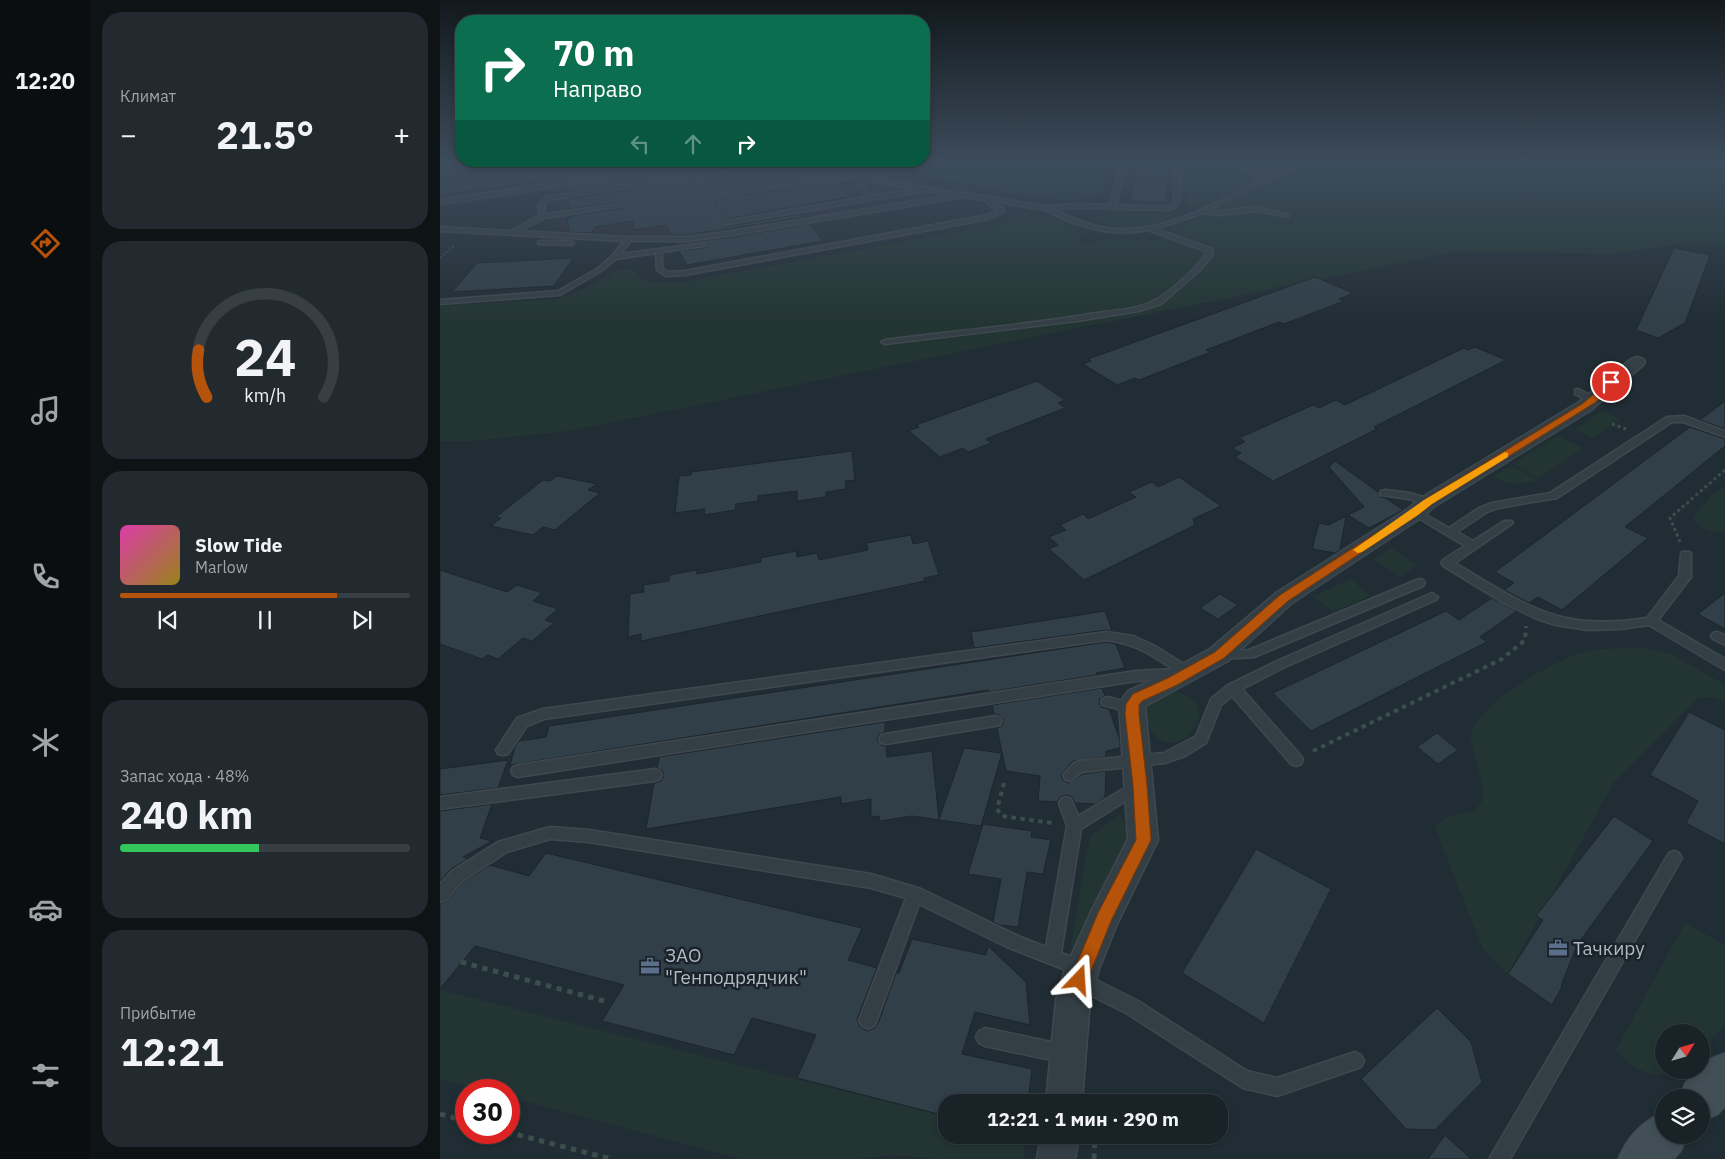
<!DOCTYPE html>
<html lang="ru">
<meta charset="utf-8">
<style>
:root{--surface:#192227;--page:#222a2f;--text:#f1f3f6;--muted:#9fa4a7;--line:#373f44;--accent:#b45309}
body{margin:0;font-family:"IBM Plex Sans",sans-serif;background:var(--page);color:var(--text);height:100vh;display:flex;flex-direction:column;font-size:19px;white-space:nowrap}
*{box-sizing:border-box;margin:0}
p{font-size:16px;color:var(--muted)}
.icon{flex:none;width:28px;height:28px;fill:none;stroke:currentColor;stroke-width:2;stroke-linecap:round;stroke-linejoin:round}
.map{position:relative;flex:1;overflow:hidden}
.side{display:flex;flex-direction:column;gap:12px;padding:12px;background:#0e1315;width:350px}
.side>*{flex:none}
.banner{position:absolute;left:15px;top:15px;width:475px;height:152px;border-radius:20px;box-shadow:0 2px 8px #0003,0 0 0 1px var(--line);background:#0b6e4f;color:#fff;overflow:hidden}
.needle{width:32px;rotate:53deg}
.tools{position:absolute;left:1215px;top:1024px;display:grid;gap:10px}
.tools a{display:grid;place-items:center;width:55px;height:55px;border-radius:50%;background:var(--surface);box-shadow:0 2px 8px #0003,0 0 0 1px var(--line);font-size:25px}
.speed{position:absolute;left:15px;top:1079px;display:flex;gap:10px;font-size:25px;font-weight:700;text-align:center}
.speed>*{display:grid;place-content:center;width:65px;height:65px;border-radius:50%;background:var(--surface);box-shadow:0 2px 8px #0003,0 0 0 1px var(--line);line-height:1}
.speed .limit{border:8px solid #d22;background:#fff;color:#111}
.pin{position:absolute;display:grid;place-items:center;width:42px;height:42px;color:#fff;margin:-21px;border:2px solid #fff;border-radius:50%;box-shadow:0 1px 5px #0007}
.me{position:absolute;width:55px;margin:-28px;rotate:20deg;stroke-linejoin:round;filter:drop-shadow(0 0 4px #0008)}
.turn{display:flex;align-items:center;gap:18px;height:105px;padding:0 15px;font-size:22px}
.turn .icon{width:65px;height:65px;stroke-width:2.5}
.turn b{display:block;font-size:35px;line-height:42px}
.lanes{display:flex;align-items:center;height:48px;padding:0 15px;background:#0003;justify-content:center;gap:25px;direction:ltr}
.lanes .off{opacity:.35}
.big{font-size:38px;font-weight:700;line-height:1.1}
.side .card{flex:1;display:flex;flex-direction:column;justify-content:center;gap:8px;min-width:0;padding:0 18px;border-radius:20px;background:var(--page)}
.side .dial{align-items:center;gap:0}
.dial svg{height:130px;overflow:visible;fill:none;stroke:var(--line);stroke-width:7;stroke-linecap:round;text-anchor:middle}
.dial text{fill:var(--text);stroke:none}
.song{display:flex;align-items:center;gap:15px}
.cover{width:60px;height:60px;border-radius:8px;background:linear-gradient(135deg,hsl(320 70% 55%),hsl(50 70% 35%))}
.played{height:5px;border-radius:2px;background:linear-gradient(90deg,var(--accent) 75%,var(--line) 75%)}
.keys{display:flex;justify-content:space-around;direction:ltr}
.heat{display:flex;justify-content:space-between;align-items:center;font-size:28px;direction:ltr}
.charge{height:8px;border-radius:4px;background:linear-gradient(90deg,#34c759 48%,var(--line) 0)}
.trip{position:absolute;left:498px;top:1094px;width:290px;height:50px;border-radius:20px;background:var(--surface);box-shadow:0 2px 8px #0003,0 0 0 1px var(--line);font-weight:700;line-height:50px;text-align:center}
main{display:flex;flex:1;min-height:0}
.menu{display:flex;flex-direction:column;width:90px;justify-content:space-around;align-items:center;background:#0a0e10;color:var(--muted)}
.menu .icon{width:35px;height:35px}
.menu .selected{color:var(--accent)}
.menu b{font-size:22px;color:var(--text)}
.map>svg:first-child{display:block}
</style>
<main>
<nav class="menu">
<b>12:20</b>
<svg class="icon selected" aria-label="directions" viewBox="0 0 24 24"><path d="M12 3l9 9-9 9-9-9zM9 14v-3h6M13 9l2 2-2 2"/></svg>
<svg class="icon" aria-label="music" viewBox="0 0 24 24"><path d="M9 18V5l10-2v13"/><circle cx="6" cy="18" r="3"/><circle cx="16" cy="16" r="3"/></svg>
<svg class="icon" aria-label="phone" viewBox="0 0 24 24"><path d="M5 4h4l2 5-3 2q2 4 5 5l2-3 5 2v4C11 20 4 13 5 4z"/></svg>
<svg class="icon" aria-label="climate" viewBox="0 0 24 24"><path d="M12 3v18M4 7l16 10M4 17L20 7"/></svg>
<svg class="icon" aria-label="car" viewBox="0 0 24 24"><path d="M5 17H2v-5l4-1 3-4h7l3 4 3 1v5h-3M9 17h6M6 11h13"/><circle cx="7" cy="17" r="2"/><circle cx="17" cy="17" r="2"/></svg>
<svg class="icon" aria-label="filters" viewBox="0 0 24 24"><path d="M4 7h16M4 17h16"/><circle cx="9" cy="7" r="2"/><circle cx="15" cy="17" r="2"/></svg>
</nav>
<section class="side">
<div class="card"><p>Климат</p>
<div class="heat"><a>−</a><b class="big">21.5°</b><a>+</a></div>
</div>
<div class="card dial"><svg viewBox="0 0 100 80">
<path d="M14 69A42 42 0 1 1 86 69"/>
<path d="M14 69A42 42 0 0 1 9 40" stroke="#b45309"/>
<text x="50" y="56" font-size="32" font-weight="700">24</text>
<text x="50" y="72" font-size="11">km/h</text>
</svg></div>
<div class="card">
<div class="song"><i class="cover"></i><div><b>Slow Tide</b><p>Marlow</p></div></div>
<div class="played"></div>
<div class="keys"><svg class="icon" aria-label="previous" viewBox="0 0 24 24"><path d="M18 5L8 12l10 7zM5 5v14"/></svg><svg class="icon" aria-label="pause" viewBox="0 0 24 24"><path d="M8 5v14M16 5v14"/></svg><svg class="icon" aria-label="next" viewBox="0 0 24 24"><path d="M6 5l10 7-10 7zM19 5v14"/></svg></div>
</div>
<div class="card"><p>Запас хода · 48%</p><b class="big">240 km</b><div class="charge"></div></div>
<div class="card"><p>Прибытие</p><b class="big">12:21</b></div>
</section>
<div class="map">
<svg width="1285" height="1159" viewBox="0 0 1285 1159">
<rect width="100%" height="100%" fill="#212d34"/>
<g fill="#2c2d37">
<polygon points="0,162 267,162 271,167 0,208"/>
<polygon points="376,162 456,178 484,201 272,233 234,236 119,230 111,196 258,174"/>
</g>
<g fill="#233533">
<path d="M414 162H669L670 164C668 173 667 191 658 195 628 209 569 191 538 186 496 180 455 172 414 162Z"/>
<polygon points="750,162 836,162 840,168 805,186 758,208 748,205 746,198 747,166"/>
<path d="M870 162H1285V247L1256 242 1170 254 1020 251 128 431 32 441H0V306L118 299 147 287 178 270 192 269C207 287 228 283 249 281L511 233 565 222 584 213 595 219 610 218 623 222 640 230 642 232 637 242 643 244H650L669 238 694 241H717L726 238 735 226 763 215H786L813 211 852 218 851 216 820 208 771 211Z"/>
<path d="M680 214H731L738 217C725 229 669 232 656 218Z"/>
<polygon points="1162,411 1180,419 1153,438 1135,430"/>
<polygon points="1117,436 1144,448 1099,478 1072,464"/>
<path d="M1071 466 1098 479C1081 486 1068 485 1052 477Z"/>
<path d="M1285 487V531C1272 534 1259 529 1253 517L1274 493Z"/>
<polygon points="951,548 978,565 960,576 933,559"/>
<polygon points="911,579 930,596 893,612 874,596"/>
<path d="M1206 648 1231 654 1285 685V703L1273 697H1259L1174 782 1068 974 1043 949 995 828 1004 818 1036 810C1038 806 1043 801 1043 796 1044 781 1031 753 1031 736 1031 708 1119 657 1145 652 1164 647 1186 649 1206 648Z"/>
<path d="M734 691C739 693 747 695 752 699 780 722 719 777 704 712L709 702Z"/>
<polygon points="680,815 690,832 688,841 639,944 634,948 631,944 650,836"/>
<path d="M1245 923 1285 945V1025L1261 1052V1032H1224V1070H1234C1211 1083 1191 1066 1176 1050Z"/>
<polygon points="0,990 506,1117 506,1135 584,1136 584,1159 500,1159 452,1155 418,1159 301,1159 69,1097 69,1090 41,1090 0,1079"/>
</g>
<g fill="#313f48" stroke="#1c262b">
<polygon points="0,162 30,162 30,171 96,162 234,162 125,180 124,178 0,195"/>
<polygon points="252,162 291,162 297,167 303,162 339,162 258,171 127,192 126,187 229,172"/>
<polygon points="698,162 729,162 725,202 690,201"/>
<polygon points="379,164 390,176 301,189 299,191 304,195 396,182 409,197 286,219 273,201 290,197 291,192 261,199 282,227 361,214 364,217 246,235 231,235 226,225 194,230 192,221 155,227 151,233 129,232 127,218 132,218 132,216 182,208 184,206 179,202 130,209 128,199 255,179 259,188 265,191 269,187 264,178"/>
<polygon points="370,224 383,241 247,265 239,251 265,248 268,245 267,242 236,245 235,243 287,238"/>
<polygon points="1234,248 1270,255 1245,323 1218,338 1196,330"/>
<polygon points="133,258 114,286 12,292 37,263"/>
<polygon points="875,277 913,293 899,299 904,301 844,324 839,322 766,350 771,352 699,380 695,378 677,385 643,364 651,361 648,359"/>
<polygon points="1035,347 1066,360 934,427 937,429 833,481 795,457 801,453 792,448 805,442 799,438 873,405 879,408 896,400 905,405 1024,348 1028,350"/>
<polygon points="597,381 625,400 618,403 625,408 546,439 551,443 528,452 523,448 500,457 469,431 479,427 476,425"/>
<polygon points="1285,401 1285,429 1260,420"/>
<polygon points="1250,427 1285,439 1285,446 1185,527 1208,538 1122,610 1098,597 1089,603 1064,590 1074,583 1055,572"/>
<polygon points="412,451 415,480 405,481 406,489 386,492 386,497 357,501 357,491 318,496 318,501 296,504 295,510 264,515 265,509 235,513 239,476 251,475 251,472"/>
<polygon points="895,461 938,492 941,497 946,498 963,510 929,528 908,515 924,507 889,467"/>
<polygon points="117,476 157,484 148,490 160,493 115,530 103,527 93,535 51,526 61,518 56,517 103,480 110,481"/>
<polygon points="739,477 781,506 753,519 755,525 644,580 609,549 618,545 609,537 626,530 620,525 643,514 648,519 696,497 689,492 712,482 718,487"/>
<polygon points="906,516 900,550 895,553 872,549 879,523 889,525"/>
<polygon points="471,535 473,544 488,541 499,575 484,578 485,581 201,641 201,634 188,637 190,594 204,592 203,585 229,581 229,575 257,570 257,574 321,562 320,558 356,551 357,557 377,553 379,560 428,550 426,543"/>
<polygon points="0,570 67,592 77,585 102,593 93,601 118,609 105,620 114,623 92,641 83,638 58,659 48,655 42,659 0,644"/>
<polygon points="1285,593 1285,629 1258,614"/>
<polygon points="780,594 798,605 778,619 760,608"/>
<polygon points="1052,598 1077,611 1040,637 1047,642 871,731 833,693 1006,611 1019,620"/>
<polygon points="665,611 672,631 666,630 534,648 531,632"/>
<polygon points="666,642 676,644 685,668 656,673 657,675 548,692 548,690 70,765 75,747 79,741 106,737 109,726"/>
<polygon points="662,688 665,696 660,698 659,703 661,707 669,709 680,740 680,748 666,751 666,757 633,761 621,775 623,780 629,783 643,774 666,771 665,798 655,804 635,803 632,797 627,795 620,797 617,802 598,801 600,776 566,771 562,753 541,826 472,816 440,821 439,816 431,817 431,799 401,804 401,797 206,829 214,783 221,781 224,776 222,770 217,768 219,757 445,722 445,732 439,734 437,740 441,745 446,746 447,757 492,751 499,819 524,748 562,753 557,728 562,726 564,720 560,715 554,714 552,705"/>
<polygon points="1249,712 1285,730 1285,844 1246,823 1258,801 1210,775"/>
<polygon points="997,733 1018,750 998,764 977,747"/>
<polygon points="68,760 58,788 0,795 0,769"/>
<polygon points="52,804 40,838 52,841 23,857 28,859 11,869 0,881 0,811"/>
<polygon points="1174,816 1213,841 1137,945 1121,986 1122,987 1112,1005 1068,974 1103,920 1096,916"/>
<polygon points="543,824 592,831 591,837 611,840 603,874 587,872 578,927 560,925 553,922 561,879 528,874"/>
<polygon points="816,849 891,889 824,1023 742,973"/>
<polygon points="106,853 422,928 408,960 437,968 417,1019 420,1027 427,1031 435,1028 439,1021 456,973 459,973 472,939 546,955 548,946 586,982 590,1025 535,1012 522,1054 592,1069 588,1102 506,1102 506,1116 357,1078 376,1035 312,1018 294,1055 162,1021 184,985 35,946 0,989 0,904 7,901 23,882 50,865 89,876"/>
<polygon points="997,1008 1031,1042 1042,1082 995,1130 966,1129 921,1079"/>
<polygon points="1005,1135 1031,1159 988,1159"/>
</g>
<g fill="none" stroke-linecap="round" stroke-linejoin="round">
<g stroke="#3e484e" stroke-width="3">
<g id="lane">
<polygon points="241,162 250,162 229,170 0,204 0,200 228,166"/>
<polygon points="301,162 296,165 293,163 294,162"/>
<path d="M359 162H379L261 176 267 187 264 189 261 187 256 177 108 200 104 206 106 214 179 204 182 206 105 218 79 231 189 237H246L287 232 510 195 484 191 283 225 281 224 263 199 290 193V195L270 200 285 221 427 197 417 186 420 184 433 196 474 189 415 178 304 193 301 191 415 174 512 192 514 195 524 193 606 206 637 204 670 205 682 162H688L676 205 728 207 732 205 734 201V162H740C740 177 746 203 731 210L637 208 614 209C629 217 644 224 661 227 718 238 772 205 820 179L788 162H796L825 177 857 162H865L769 210 778 211 817 207 848 215V217L817 211 778 215 763 213 716 229 772 249V256L760 270 721 304 699 311 637 321 445 344 441 342 445 340C515 331 586 325 656 313 675 310 698 310 715 300 726 295 765 262 766 251L708 230 688 233 662 231 632 223 604 210 553 201 563 209 564 212 549 219 245 275 226 276 217 270 216 253 176 259 161 271 120 295 0 304V300L118 291 157 269 172 256 184 241 0 231V227L71 231 100 215 98 206 106 197 258 173ZM524 197 544 200 558 211 547 215 245 271 228 272 222 268V252L264 246 266 245V243L180 254 191 241H246L287 236Z"/>
<polygon points="387,162 404,165 412,172 407,173 400,167"/>
<polygon points="100,241 131,241 134,243 131,245 98,244 98,242"/>
<polygon points="1138,389 1154,397 1155,399 1152,406 1146,406 1146,400 1135,394 1135,390"/>
<path d="M1244 416 1285 431V437L1243 422H1232L1117 498 1058 508 1047 512 1017 532 1033 541 1064 521H1072L1073 523 1015 563C1088 606 1118 632 1207 618L1239 576 1241 554 1242 552H1250L1251 554V577L1218 620 1285 659V670L1209 625 1180 629 1148 630 1116 625 1097 619 1062 602 1003 566 1001 563 1003 560 1025 546 970 513 975 510 979 511 1009 528 1039 508 1052 503 1110 493 1227 417Z"/>
<polygon points="945,490 970,493 992,500 993,502 988,505 969,499 941,495 940,493 941,491"/>
<polygon points="979,579 983,580 985,583 983,586 814,657 781,659 777,658 775,655 777,652 781,651 809,650"/>
<polygon points="992,593 998,597 996,600 845,667 802,689 861,756 863,760 861,764 856,766 851,764 792,696 781,705 766,743 745,756 725,763 642,772 630,781 625,779 623,775 634,763 639,761 724,753 756,736 771,699 788,685 837,661"/>
<path d="M666 632 693 636 715 646 753 670 755 673 753 676 749 678 742 675 737 678 696 681 78 777 73 775 71 771 73 767 78 765 696 671 733 669C708 653 696 644 666 640L104 719 87 726 68 754 63 755 58 754 56 750 77 718 103 709Z"/>
<polygon points="1277,632 1285,635 1285,645 1273,639 1271,636 1273,633"/>
<path d="M667 697C679 699 692 703 699 714L697 718C687 721 683 712 675 708 671 707 666 707 662 705L661 702 662 699Z"/>
<polygon points="555,716 560,717 562,721 560,725 555,726 446,744 441,743 439,739 441,735 446,734"/>
<polygon points="215,769 220,771 222,775 220,779 215,781 0,809 0,797"/>
<polygon points="698,780 703,782 705,786 703,790 641,829 621,953 646,962 648,968 644,974 698,1001 807,1071 837,1078 915,1052 921,1055 924,1061 921,1067 837,1096 803,1088 686,1013 634,987 632,981 636,974 567,947 479,904 437,1020 434,1026 428,1029 422,1026 419,1020 466,898 431,888 149,842 110,839 67,852 22,881 6,900 0,902 0,884 12,871 58,842 110,827 149,830 431,874 481,889 578,936 606,947 627,826 619,803 621,799 626,797 631,799 638,816"/>
<polygon points="1234,851 1239,853 1242,858 1239,863 1070,1159 1049,1159 1229,853"/>
<polygon points="545,1028 625,1045 631,1048 634,1054 631,1060 625,1063 545,1046 539,1043 536,1037 539,1031"/>
</g>
</g>
<g stroke="#3e484e" stroke-width="3">
<g id="street">
<polygon points="1197,357 1203,359 1205,362 1203,365 1151,410 995,506 982,517 852,603 788,661 705,706 718,840 677,924 659,969 650,1000 642,1102 606,1102 616,1000 625,969 653,908 688,839 679,704 688,691 724,674 770,649 836,593 968,509 981,498 1139,402 1191,359"/>
<polygon points="601,1135 639,1135 635,1159 597,1159"/>
</g>
</g>
<g stroke="#3e484e" stroke-width="2">
<g id="secondary">
<polygon points="1285,1053 1285,1107 1277,1115 1261,1121 1261,1098 1239,1098 1245,1083 1258,1070 1261,1070 1261,1067 1269,1059"/>
<path d="M1224 1112V1135H1248L1241 1151 1234 1159H1178C1187 1137 1202 1121 1224 1112Z"/>
</g>
</g>
<polyline stroke="#3c4e4b" stroke-width="2" stroke-dasharray="2 2" stroke-linecap="butt" points="0,258 15,245"/>
<g stroke="#3c4e4b" stroke-width="3" stroke-dasharray="3 3" stroke-linecap="butt">
<polyline points="1172,424 1186,429"/>
<polyline points="1240,542 1230,518 1285,470"/>
</g>
<g stroke="#3c4e4b" stroke-width="4" stroke-dasharray="4.5 4.5" stroke-linecap="butt">
<polyline points="873,751 1062,659 1085,640 1086,626"/>
<polyline points="564,783 557,809 562,816 612,823"/>
</g>
<g stroke="#3c4e4b" stroke-width="5" stroke-dasharray="5.5 5.5" stroke-linecap="butt">
<polyline points="21,962 164,1001"/>
<polyline points="0,1114 26,1121"/>
<polyline points="67,1132 171,1159"/>
<polyline points="654,1159 655,1135"/>
</g>
<use href="#lane" fill="#343f45" fill-rule="evenodd"/>
<use href="#street" fill="#343f45" fill-rule="evenodd"/>
<use href="#secondary" fill="#434f57" fill-rule="evenodd"/>
</g>
<linearGradient id="sky" x2="0" y2="1"><stop stop-color="#12191d"/><stop offset="0.5" stop-color="#3d4c5c"/><stop offset="1" stop-color="#3d4c5c" stop-opacity="0"/></linearGradient>
<rect width="1285" height="325" fill="url(#sky)"/>
<polygon fill="#b45309" stroke="#753606" points="1171,380 1175,382 1156,402 992,504 978,515 848,601 784,658 737,685 702,701 699,705 699,714 707,785 711,840 671,921 645,986 639,989 633,986 630,980 658,913 696,840 693,785 685,714 686,704 693,694 728,678 775,652 840,595 971,511 984,500 1142,404"/>
<polygon fill="#f59e0b" points="1065,452 1068,453 1068,457 992,504 978,515 922,552 918,553 913,550 984,500"/>
<defs>
<g id="office-bare" transform="scale(1.5)"><path d="M-6-3h4V-5.5h4V-3h4V5H-6ZM-1-4.5V-3h2v-1.5ZM-6 0V1H6V0Z" fill="#5c6f8a" stroke="#1a2329" stroke-width="2.5" paint-order="stroke"/></g>
</defs>
<g fill-rule="evenodd">
<use href="#office-bare" x="1118" y="948"/>
<use href="#office-bare" x="210" y="966"/>
</g>
<g text-anchor="middle" dominant-baseline="central" stroke-width="5" stroke-linejoin="round" paint-order="stroke">
<g font-size="19" fill="#afbac2" stroke="#1a2329" text-anchor="start">
<text x="1133" y="948">Тачкиру</text>
<text x="225" y="955">ЗАО<tspan x="225" dy="22">"Генподрядчик"</tspan></text>
</g>
</g>
</svg>
<div class="tools">
<a><svg class="needle" viewBox="-14 -14 28 28"><path d="M0-13l5 13h-10z" fill="#e53935"/><path d="M0 13l5-13h-10z" fill="#9fa4a7"/></svg></a>
<a><svg class="icon" aria-label="layers" viewBox="0 0 24 24"><path d="M12 4l9 5-9 5-9-5zM3 14l9 5 9-5"/></svg></a>
</div>
<div class="speed"><div class="limit">30</div></div>
<div class="pin" style="left:1171px;top:382px;background:#d93025"><svg class="icon" aria-label="arrive" viewBox="0 0 24 24"><path d="M6 21V4h12l-3 4 3 4H6"/></svg></div>
<svg class="me" style="left:639px;top:980px" viewBox="-20 -20 40 40"><path d="M0-17L14 15 0 8-14 15z" fill="#b45309" stroke="#fff" stroke-width="4"/></svg>
<div class="trip">12:21 · 1 мин · 290 m</div>
<div class="banner">
<div class="turn"><svg class="icon" aria-label="right" viewBox="0 0 24 24"><path d="M7 20v-9h11M14 6l5 5-5 5"/></svg><div><b>70 m</b>Направо</div></div>
<div class="lanes"><svg class="icon off" aria-label="left" viewBox="0 0 24 24"><path d="M17 20v-9H6M10 6l-5 5 5 5"/></svg><svg class="icon off" aria-label="ahead" viewBox="0 0 24 24"><path d="M12 20V5M6 11l6-6 6 6"/></svg><svg class="icon" aria-label="right" viewBox="0 0 24 24"><path d="M7 20v-9h11M14 6l5 5-5 5"/></svg></div>
</div>
</div>
</main>
